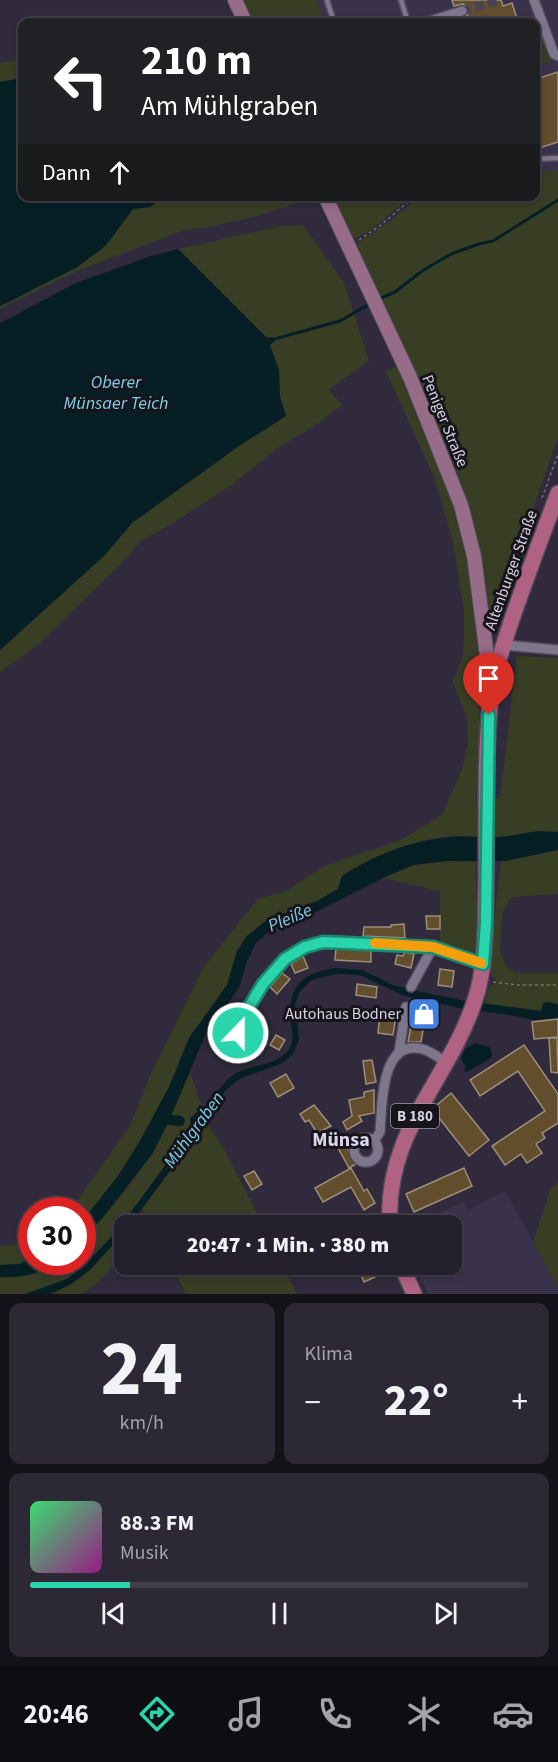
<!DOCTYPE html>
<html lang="de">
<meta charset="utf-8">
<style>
:root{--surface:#24202d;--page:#2c2835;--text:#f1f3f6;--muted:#a3a3aa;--line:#413e49;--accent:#29d5ad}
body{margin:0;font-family:"Source Sans 3",sans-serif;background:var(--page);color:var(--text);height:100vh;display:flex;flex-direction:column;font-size:22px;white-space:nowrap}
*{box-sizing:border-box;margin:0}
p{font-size:20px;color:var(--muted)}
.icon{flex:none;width:33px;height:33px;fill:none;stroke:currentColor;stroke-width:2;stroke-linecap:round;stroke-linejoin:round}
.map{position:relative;height:1294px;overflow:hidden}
.sheet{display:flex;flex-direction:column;gap:9px;padding:9px;background:#141219;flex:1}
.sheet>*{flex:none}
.banner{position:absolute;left:18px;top:18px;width:522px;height:183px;border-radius:12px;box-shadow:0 3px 9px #0003,0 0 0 2px var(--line);background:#202124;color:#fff;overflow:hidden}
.speed{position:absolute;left:18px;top:1197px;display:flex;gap:12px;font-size:30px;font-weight:700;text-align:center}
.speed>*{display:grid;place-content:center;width:78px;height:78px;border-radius:50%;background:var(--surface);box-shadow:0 3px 9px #0003,0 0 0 2px var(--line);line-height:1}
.speed .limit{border:9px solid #d22;background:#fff;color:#111}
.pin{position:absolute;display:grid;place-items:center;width:51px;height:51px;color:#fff;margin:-62px -26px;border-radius:50% 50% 50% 0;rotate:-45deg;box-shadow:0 0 6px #0007}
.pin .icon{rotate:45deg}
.me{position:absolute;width:66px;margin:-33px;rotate:22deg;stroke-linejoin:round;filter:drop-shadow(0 0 4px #0008)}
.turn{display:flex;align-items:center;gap:21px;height:126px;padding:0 24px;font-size:27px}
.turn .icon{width:78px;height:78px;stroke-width:2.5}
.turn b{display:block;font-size:42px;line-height:51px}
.then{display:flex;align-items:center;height:57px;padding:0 24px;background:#0003;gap:12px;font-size:22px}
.big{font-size:45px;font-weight:800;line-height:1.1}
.sheet .tile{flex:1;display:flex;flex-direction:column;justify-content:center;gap:9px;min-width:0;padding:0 21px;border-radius:12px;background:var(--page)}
.sheet .dial{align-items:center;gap:0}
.dial b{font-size:78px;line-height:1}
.song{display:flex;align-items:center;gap:18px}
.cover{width:72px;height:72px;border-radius:9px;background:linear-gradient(135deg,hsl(140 70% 55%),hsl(310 70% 35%))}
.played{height:6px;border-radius:3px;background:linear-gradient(90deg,var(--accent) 20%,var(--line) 20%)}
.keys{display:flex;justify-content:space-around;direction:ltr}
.heat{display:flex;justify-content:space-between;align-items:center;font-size:33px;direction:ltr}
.sheet .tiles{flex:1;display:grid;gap:9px;grid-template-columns:1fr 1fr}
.tile:last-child{grid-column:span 2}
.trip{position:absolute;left:114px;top:1215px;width:348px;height:60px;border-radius:12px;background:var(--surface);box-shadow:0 3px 9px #0003,0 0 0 2px var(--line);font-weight:800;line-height:60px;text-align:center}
.tabs{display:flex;height:96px;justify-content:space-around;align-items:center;background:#0e0d12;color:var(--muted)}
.tabs .icon{width:42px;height:42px}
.tabs .active{color:var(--accent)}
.tabs b{font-size:27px;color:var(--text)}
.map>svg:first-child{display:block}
</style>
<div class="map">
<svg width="558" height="1294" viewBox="0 0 558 1294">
<rect width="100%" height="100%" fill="#302a3c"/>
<g fill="#3a324a">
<polygon points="317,0 558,0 558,171 536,171 536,22 323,22"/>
<polygon points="505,1191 558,1288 558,1294 428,1294 414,1265 452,1264 452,1226 410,1226 464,1201 468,1210"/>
</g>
<g fill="#383e24">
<polygon points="240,0 317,0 323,22 250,22"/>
<polygon points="545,38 552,61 542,64 536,41"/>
<polygon points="22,59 22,78 0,82 0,63"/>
<path d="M536 171H558V437L503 595 470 671 479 680V741L476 803 500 798 517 656 558 658V832C540 831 525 834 507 836 488 839 469 835 451 836 410 840 377 857 342 876L338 889 317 901 290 910 237 950 227 985 189 1038 169 1087 141 1139 118 1176 83 1220 82 1210H67L74 1205 130 1126 150 1076 203 968 258 899 286 891 324 866 401 840 443 814 463 766 468 742 467 718 453 682 463 656 464 633V612L454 546 435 479 386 372 406 361 355 245 391 220 419 197 536 196Z"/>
<polygon points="267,196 316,197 253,217 208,227 184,230 77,271 0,309 0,306 17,299 107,244 133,209 150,207 163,197 211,197 216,201 244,201"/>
<path d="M331 197H410C396 208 368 237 352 239Z"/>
<polygon points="303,225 344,283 369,361 328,390 343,405 317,424 278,448 233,484 173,523 139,542 129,556 39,644 0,672 0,650 104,556 132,523 239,446 286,416 280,397 279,370 270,345 278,338 266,337 178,249 282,226"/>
<polygon points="551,850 558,850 558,894 511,897 502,913 500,950 505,965 515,973 558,973 558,1004 550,1003 542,1007 541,1011 485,1004 489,987 494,985 495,979 491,976 496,904 501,861"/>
<path d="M447 861 476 862V897L479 898 477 953C467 958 461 948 453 944L450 947 440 944V891L383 878 413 865Z"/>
<path d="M190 1072 202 1108 190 1118 193 1125 187 1136 117 1231 76 1273 56 1284 25 1294H0V1277C18 1278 42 1273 56 1262H82L83 1237C117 1205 147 1165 168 1123L180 1125 181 1123V1118L171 1115Z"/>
<polygon points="205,1119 224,1149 263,1225 151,1225 142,1208 193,1140"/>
<polygon points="558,1182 558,1288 533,1242 551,1188"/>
<polygon points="124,1232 124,1255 95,1285 81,1294 50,1294 81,1278"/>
<polygon points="31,1237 31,1258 19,1264 0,1265 0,1246 23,1244"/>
<polygon points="171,1265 282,1265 297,1294 186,1294"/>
</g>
<g fill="#051f25">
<polygon points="22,78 22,196 163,197 150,207 133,209 107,244 99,251 76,268 0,306 0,82"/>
<polygon points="178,249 266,337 278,338 270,345 279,370 280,397 286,416 239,446 132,523 104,556 0,650 0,323 76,283 151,256"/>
<path d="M539 831 558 832V850L506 861H447L413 865 383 878 298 921 271 930 256 943 247 961 239 988 207 1031 168 1123 153 1153 101 1220 83 1237V1220L118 1176 141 1139 169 1087 189 1038 227 985 237 951 247 936 268 919 317 901 338 889 342 876C374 855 412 840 451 837 469 835 488 839 507 836 518 835 528 832 539 831Z"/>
<path d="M336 968 362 970 393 985 421 992 466 1001 541 1011 543 1003 550 1002 558 1005V1018L533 1020 509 1015 463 1009 402 995 360 975 336 974 312 980 300 991 295 1004 299 1040 293 1054 283 1063 239 1079 227 1089 212 1108 193 1140 138 1214 130 1225 124 1226 122 1235 91 1269 70 1285 50 1294H25L67 1279 86 1264 117 1231 187 1136 193 1125 190 1122V1118C196 1113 203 1109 208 1103 218 1093 223 1080 236 1073 252 1064 278 1066 289 1049 295 1040 292 1032 291 1023 286 988 302 972 336 968Z"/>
<polygon points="475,1043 490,1047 492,1055 491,1058 467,1072 464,1071 466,1067 461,1059 465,1049"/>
<path d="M31 1258 32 1262H56C40 1275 20 1278 0 1277V1265L19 1264Z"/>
</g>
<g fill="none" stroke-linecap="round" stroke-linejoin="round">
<g stroke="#051f25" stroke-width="3">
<polyline points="381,298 395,292 422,271 451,254 479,244 493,241 558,200"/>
<polyline points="278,338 340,321 368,305"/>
</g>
<polyline stroke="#051f25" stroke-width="10" points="162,1119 180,1121"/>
</g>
<g fill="#624e2d" stroke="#9c8f7a" stroke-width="1.5">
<polygon points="452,0 501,0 503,6 512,3 518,22 459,22 458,19 467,16 469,10 463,4 454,6"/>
<polygon points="558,72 558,142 536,149 536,79"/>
<polygon points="426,916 440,916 440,929 427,929"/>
<polygon points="404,924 405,938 363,936 364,927 391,927 391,925"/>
<polygon points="336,948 371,950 371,962 335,960"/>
<polygon points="405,952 414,954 411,968 395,964 397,955 403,956"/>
<polygon points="303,956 308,968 295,973 291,964"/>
<polygon points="440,969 454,971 452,987 438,985"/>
<polygon points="282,973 290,979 277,994 270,987"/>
<polygon points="357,984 377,987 376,998 356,995"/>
<polygon points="415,1004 438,1008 435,1026 424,1024 421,1042 408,1042"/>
<polygon points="380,1014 396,1016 393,1035 378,1033"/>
<polygon points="558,1019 558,1037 534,1039 532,1022"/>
<polygon points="276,1035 285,1040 279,1050 270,1045"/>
<polygon points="549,1038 557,1038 558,1073 551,1072"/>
<polygon points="524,1045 558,1094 558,1123 542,1133 545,1138 536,1144 542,1153 527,1163 521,1154 505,1165 492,1146 545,1111 518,1071 480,1096 470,1080"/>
<polygon points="372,1060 376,1082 366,1084 363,1061"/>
<polygon points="286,1074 294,1088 278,1097 270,1083"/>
<polygon points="374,1090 374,1113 359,1116 362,1121 347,1130 343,1122 352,1116 349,1100 364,1097 364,1092"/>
<polygon points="451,1093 489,1140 469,1156 432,1109"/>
<polygon points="314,1105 331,1126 317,1133 309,1120 305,1122 300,1114"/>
<polygon points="338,1132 356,1164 349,1168 331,1135"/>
<polygon points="351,1168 364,1191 367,1189 375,1203 364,1210 351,1187 323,1202 315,1188"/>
<polygon points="464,1168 472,1186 414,1212 406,1194"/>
<polygon points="254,1171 262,1184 252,1190 244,1176"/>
<polygon points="356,1264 370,1264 375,1277 364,1282"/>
</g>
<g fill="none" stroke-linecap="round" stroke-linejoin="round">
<polyline stroke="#494455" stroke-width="9" stroke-dasharray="9 4.5" stroke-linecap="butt" points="462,11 501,0"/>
<g stroke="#4d4857" stroke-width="8">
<g id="lane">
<polyline points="327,0 334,22"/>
<polyline points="401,0 408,22"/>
<polyline points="536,159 558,158"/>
</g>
</g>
<g stroke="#4d4857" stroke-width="12">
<g id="street">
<polyline points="534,0 554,54 558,56"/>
<polyline points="427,22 462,11"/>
<polyline points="504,645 558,650"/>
<polyline points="411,987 433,947"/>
<path d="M255 1042 246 1040 239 1033C237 1021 245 1014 251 1004 273 968 293 943 338 941L433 947 483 964"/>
<polyline points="399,1052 406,1007"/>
<circle cx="366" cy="1150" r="12"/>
<path d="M374 1141 380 1132C382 1107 380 1038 422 1049 431 1051 439 1058 447 1063"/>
</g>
</g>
<g stroke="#4d4857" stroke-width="16">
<g id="secondary">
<polyline points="235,0 245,22"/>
<polyline points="325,196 410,377 461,505 474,556 487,656 497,668"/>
</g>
</g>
<g stroke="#4d4857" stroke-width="18">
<g id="primary">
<path d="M390 1226C384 1132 448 1082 475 1000 487 964 485 924 486 887 487 827 484 765 490 705 493 676 502 649 511 622 526 578 542 536 558 493"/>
<polyline points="401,1264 414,1294"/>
</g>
</g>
<g stroke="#726e7d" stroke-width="1.5" stroke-dasharray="3 3" stroke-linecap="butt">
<polyline points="359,240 381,225 415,196"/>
<polyline points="542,498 558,454"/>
<polyline points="496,622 502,607"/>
<polyline points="493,982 519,985 558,985"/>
</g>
<use href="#lane" stroke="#7d768c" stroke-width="4.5"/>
<use href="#street" stroke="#7d768c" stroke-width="9"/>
<use href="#secondary" stroke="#966c88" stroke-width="14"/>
<use href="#primary" stroke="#b06283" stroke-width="15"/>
</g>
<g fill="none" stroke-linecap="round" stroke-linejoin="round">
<g stroke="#1b8a70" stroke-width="15">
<polyline id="route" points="238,1033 238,1025 263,984 285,959 305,947 323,942 433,947 483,964 486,923 489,715"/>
</g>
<use href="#route" stroke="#29d5ad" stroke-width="10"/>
<polyline stroke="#f59e0b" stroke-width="10" points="375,943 433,947 481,963"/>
</g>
<defs>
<g id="shop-square" transform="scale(1.725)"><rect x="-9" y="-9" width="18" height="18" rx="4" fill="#3f7fe0" stroke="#17141c"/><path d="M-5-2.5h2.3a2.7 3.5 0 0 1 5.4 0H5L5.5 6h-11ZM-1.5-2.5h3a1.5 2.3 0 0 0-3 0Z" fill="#fff"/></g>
</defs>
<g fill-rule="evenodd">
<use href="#shop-square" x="424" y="1014"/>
</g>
<g text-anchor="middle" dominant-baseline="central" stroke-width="6" stroke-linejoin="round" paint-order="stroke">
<rect fill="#17141c" stroke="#9d9aa5" stroke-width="1.5" x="391" y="1104" width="48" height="24" rx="4.5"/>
<g font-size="15" font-weight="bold" fill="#d7d4e0">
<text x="415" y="1116">B 180</text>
</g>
<g font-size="16" fill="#d7d4e0" stroke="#17141c">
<text transform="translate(445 421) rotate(68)">Peniger Straße</text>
<text transform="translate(511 570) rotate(-70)">Altenburger Straße</text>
</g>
<g font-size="16" fill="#d7d4e0" stroke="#17141c" text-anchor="end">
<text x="401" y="1014">Autohaus Bodner</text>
</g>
<g font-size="18" font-style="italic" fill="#7dd0e5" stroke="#17141c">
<text x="116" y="382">Oberer<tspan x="116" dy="21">Münsaer Teich</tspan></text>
<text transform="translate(290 918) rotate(-23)">Pleiße</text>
<text transform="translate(194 1130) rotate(-54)">Mühlgraben</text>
</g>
<g font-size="20" font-weight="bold" fill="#dcd5ed" stroke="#17141c">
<text x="341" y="1140">Münsa</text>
</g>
</g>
</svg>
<div class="speed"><div class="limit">30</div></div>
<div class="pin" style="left:489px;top:715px;background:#d93025"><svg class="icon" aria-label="arrive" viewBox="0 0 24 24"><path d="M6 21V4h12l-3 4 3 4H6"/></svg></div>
<svg class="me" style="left:238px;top:1033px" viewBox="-20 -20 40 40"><circle r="17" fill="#29d5ad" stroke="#fff" stroke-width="3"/><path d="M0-11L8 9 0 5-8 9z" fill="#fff"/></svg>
<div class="trip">20:47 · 1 Min. · 380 m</div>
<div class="banner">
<div class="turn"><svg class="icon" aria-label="left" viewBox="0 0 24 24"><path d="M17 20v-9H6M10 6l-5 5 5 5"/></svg><div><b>210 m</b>Am Mühlgraben</div></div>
<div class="then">Dann<svg class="icon" aria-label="ahead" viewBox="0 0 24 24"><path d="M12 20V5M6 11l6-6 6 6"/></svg></div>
</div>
</div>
<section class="sheet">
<div class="tiles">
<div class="tile dial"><b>24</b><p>km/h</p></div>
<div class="tile"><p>Klima</p>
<div class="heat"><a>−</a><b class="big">22°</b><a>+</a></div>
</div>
<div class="tile">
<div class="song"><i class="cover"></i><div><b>88.3 FM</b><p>Musik</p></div></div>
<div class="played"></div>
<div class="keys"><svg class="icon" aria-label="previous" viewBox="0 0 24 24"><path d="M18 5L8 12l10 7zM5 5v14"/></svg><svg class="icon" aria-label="pause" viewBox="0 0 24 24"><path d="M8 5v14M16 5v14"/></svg><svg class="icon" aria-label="next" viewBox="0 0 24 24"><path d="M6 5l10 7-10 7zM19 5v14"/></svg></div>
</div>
</div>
</section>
<nav class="tabs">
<b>20:46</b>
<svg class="icon active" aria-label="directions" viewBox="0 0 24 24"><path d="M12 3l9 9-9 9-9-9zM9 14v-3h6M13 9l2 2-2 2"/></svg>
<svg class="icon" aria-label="music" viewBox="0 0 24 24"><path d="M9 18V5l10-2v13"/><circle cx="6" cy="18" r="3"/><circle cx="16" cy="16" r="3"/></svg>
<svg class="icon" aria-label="phone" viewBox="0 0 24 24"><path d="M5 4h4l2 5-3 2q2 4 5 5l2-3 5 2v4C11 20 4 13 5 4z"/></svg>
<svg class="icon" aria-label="climate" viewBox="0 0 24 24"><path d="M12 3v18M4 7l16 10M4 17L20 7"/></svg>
<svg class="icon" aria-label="car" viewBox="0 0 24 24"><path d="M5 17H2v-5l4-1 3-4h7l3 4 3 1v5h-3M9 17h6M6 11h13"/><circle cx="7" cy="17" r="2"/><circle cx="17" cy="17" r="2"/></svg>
</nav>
